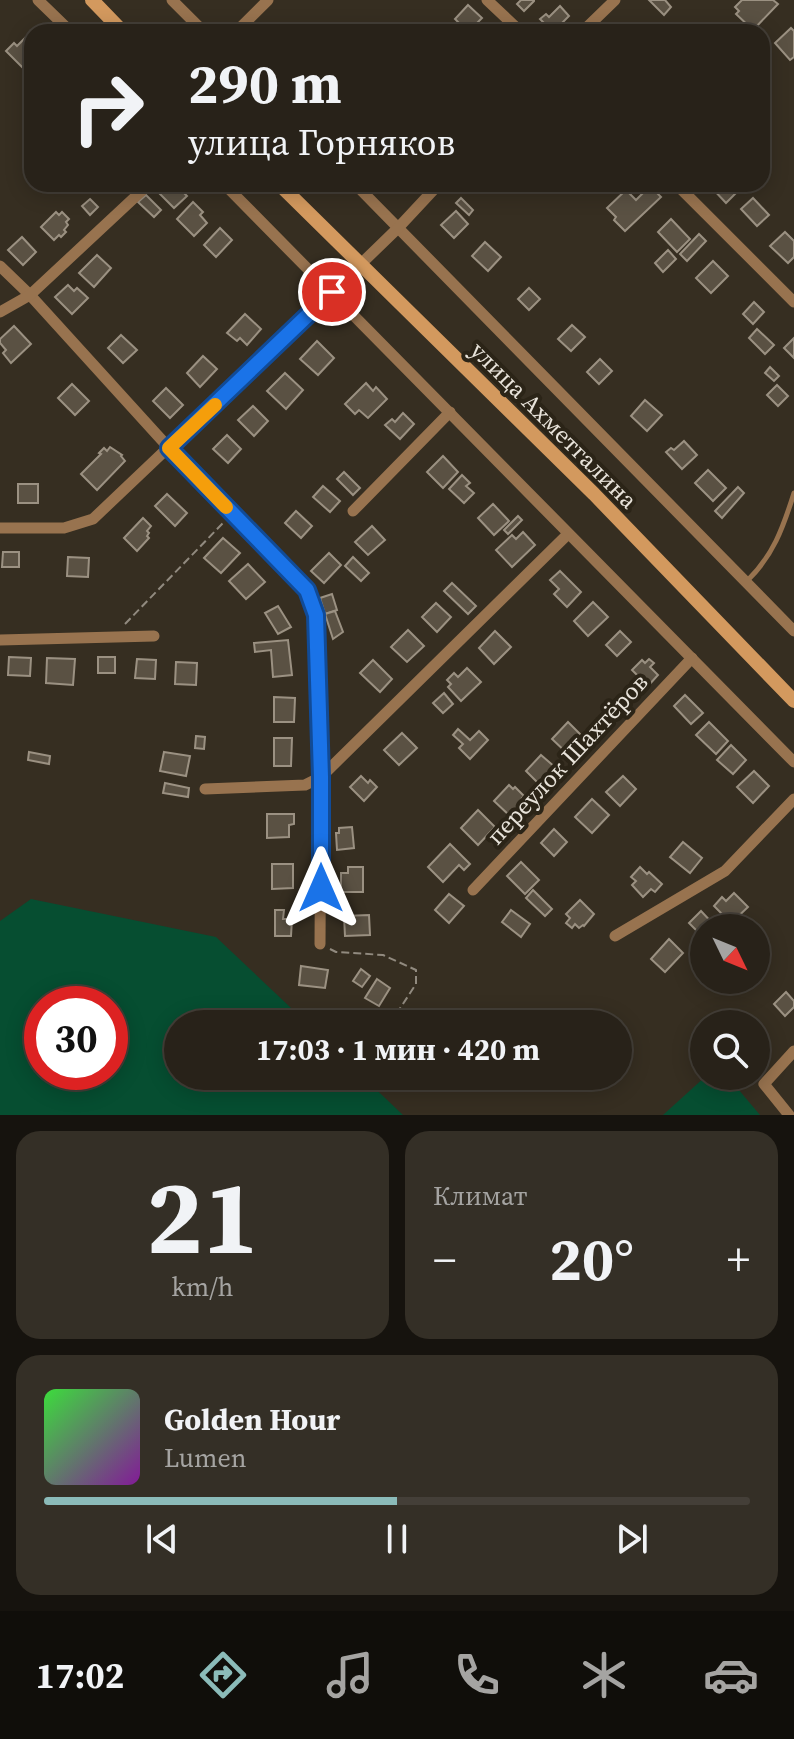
<!DOCTYPE html>
<html lang="ru">
<meta charset="utf-8">
<style>
:root{--surface:#282219;--page:#342f26;--text:#f1f3f6;--muted:#a5a4a2;--line:#443f38;--accent:#8bbbb9}
body{margin:0;font-family:"Source Serif 4",serif;background:var(--page);color:var(--text);height:100vh;display:flex;flex-direction:column;font-size:30px;white-space:nowrap}
*{box-sizing:border-box;margin:0}
p{font-size:26px;color:var(--muted)}
.icon{flex:none;width:44px;height:44px;fill:none;stroke:currentColor;stroke-width:2;stroke-linecap:round;stroke-linejoin:round}
.map{position:relative;height:1115px;overflow:hidden}
.side{display:flex;flex-direction:column;gap:16px;padding:16px;background:#16130e;flex:1}
.side>*{flex:none}
.top-card{position:absolute;left:24px;top:24px;width:746px;height:168px;border-radius:24px;box-shadow:0 4px 20px #0003,0 0 0 2px var(--line);background:#282219;color:var(--text);overflow:hidden}
.needle{width:52px;rotate:133deg}
.tools{position:absolute;left:690px;top:914px;display:grid;gap:16px}
.tools a{display:grid;place-items:center;width:80px;height:80px;border-radius:50%;background:var(--surface);box-shadow:0 4px 20px #0003,0 0 0 2px var(--line);font-size:40px}
.speed{position:absolute;left:24px;top:986px;display:flex;gap:16px;font-size:40px;font-weight:700;text-align:center}
.speed>*{display:grid;place-content:center;width:104px;height:104px;border-radius:50%;background:var(--surface);box-shadow:0 4px 20px #0003,0 0 0 2px var(--line);line-height:1}
.speed .limit{border:12px solid #d22;background:#fff;color:#111}
.pin{position:absolute;display:grid;place-items:center;width:68px;height:68px;color:#fff;margin:-34px;border:4px solid #fff;border-radius:50%;box-shadow:0 2px 8px #0007}
.me{position:absolute;width:88px;margin:-44px;rotate:0deg;stroke-linejoin:round;filter:drop-shadow(0 0 6px #0008)}
.turn{display:flex;align-items:center;gap:28px;height:168px;padding:0 32px;font-size:36px}
.turn .icon{width:104px;height:104px;stroke-width:2.5}
.turn b{display:block;font-size:56px;line-height:68px}
.big{font-size:60px;font-weight:700;line-height:1.1}
.side .tile{flex:1;display:flex;flex-direction:column;justify-content:center;gap:12px;min-width:0;padding:0 28px;border-radius:24px;background:var(--page)}
.side .dial{align-items:center;gap:0}
.dial b{font-size:104px;line-height:1}
.song{display:flex;align-items:center;gap:24px}
.cover{width:96px;height:96px;border-radius:12px;background:linear-gradient(135deg,hsl(120 70% 55%),hsl(290 70% 35%))}
.played{height:8px;border-radius:4px;background:linear-gradient(90deg,var(--accent) 50%,var(--line) 50%)}
.keys{display:flex;justify-content:space-around;direction:ltr}
.heat{display:flex;justify-content:space-between;align-items:center;font-size:44px;direction:ltr}
.side .tiles{flex:1;display:grid;gap:16px;grid-template-columns:1fr 1fr}
.tile:last-child{grid-column:span 2}
.trip{position:absolute;left:164px;top:1010px;width:468px;height:80px;border-radius:40px;background:var(--surface);box-shadow:0 4px 20px #0003,0 0 0 2px var(--line);font-weight:700;line-height:80px;text-align:center}
.menu{display:flex;height:128px;justify-content:space-around;align-items:center;background:#100e0a;color:var(--muted)}
.menu .icon{width:56px;height:56px}
.menu .current{color:var(--accent)}
.menu b{font-size:36px;color:var(--text)}
.map>svg:first-child{display:block}
</style>
<div class="map">
<svg width="794" height="1115" viewBox="0 0 794 1115">
<rect width="100%" height="100%" fill="#362e21"/>
<g fill="#064e31" fill-rule="evenodd">
<path d="M31 899 216 937 308 1024H178V1076H362L403 1115H0V921ZM42 1004H110V1072H42Z"/>
<polygon points="706,1076 727,1076 760,1115 663,1115"/>
</g>
<g fill="#5a5143" stroke="#9b9182" stroke-width="2">
<polygon points="521,0 534,0 534,1 524,11 517,4"/>
<polygon points="649,0 665,0 671,7 664,15"/>
<polygon points="742,0 773,0 778,4 753,30 736,14 739,11 735,7"/>
<polygon points="468,5 482,18 468,32 455,19"/>
<polygon points="560,6 569,16 553,32 540,19 546,14 549,17"/>
<polygon points="791,28 794,31 794,57 790,60 775,43"/>
<polygon points="25,38 32,46 32,66 27,72 6,51 14,43 17,46"/>
<polygon points="166,184 175,184 187,196 174,208 158,192"/>
<polygon points="717,184 735,184 740,189 726,203 712,188"/>
<polygon points="650,186 661,197 625,231 614,220 616,217 607,208 626,190 636,200"/>
<polygon points="146,195 161,210 154,217 138,202"/>
<polygon points="461,198 473,210 469,215 456,203"/>
<polygon points="753,198 769,215 757,226 741,209"/>
<polygon points="90,199 98,207 90,215 82,206"/>
<polygon points="193,202 203,212 200,215 207,223 194,236 177,219"/>
<polygon points="456,211 468,224 454,238 441,225"/>
<polygon points="56,212 59,215 62,212 69,219 66,222 68,225 64,230 66,232 61,237 59,235 54,240 41,227"/>
<polygon points="671,219 690,239 677,252 658,232"/>
<polygon points="220,228 232,240 216,257 204,245"/>
<polygon points="785,232 794,241 794,257 788,263 770,246"/>
<polygon points="699,234 706,241 687,261 680,254"/>
<polygon points="22,237 36,252 23,265 8,250"/>
<polygon points="485,242 501,257 488,271 472,256"/>
<polygon points="668,250 676,259 663,272 655,263"/>
<polygon points="97,255 111,268 94,287 79,273"/>
<polygon points="713,261 728,276 711,293 696,278"/>
<polygon points="68,285 74,291 77,288 88,298 72,314 55,297"/>
<polygon points="529,288 540,299 529,310 518,299"/>
<polygon points="754,302 764,312 753,324 743,314"/>
<polygon points="245,314 261,329 247,345 240,338 237,341 227,333"/>
<polygon points="572,325 585,337 571,351 558,339"/>
<polygon points="14,326 31,344 11,363 3,353 6,350 0,343 0,339"/>
<polygon points="757,329 774,345 765,354 749,338"/>
<polygon points="121,335 137,350 123,363 108,348"/>
<polygon points="794,338 794,358 784,348"/>
<polygon points="317,341 334,358 318,375 300,359"/>
<polygon points="203,356 217,369 200,387 187,373"/>
<polygon points="600,359 612,371 599,384 587,372"/>
<polygon points="770,367 779,376 774,381 765,373"/>
<polygon points="285,373 303,390 286,409 267,391"/>
<polygon points="366,383 373,391 376,387 387,399 368,418 359,410 355,414 345,404"/>
<polygon points="72,384 89,401 75,415 58,398"/>
<polygon points="777,385 788,396 778,406 767,395"/>
<polygon points="166,388 183,405 170,418 153,401"/>
<polygon points="645,400 662,415 647,431 631,416"/>
<polygon points="253,406 268,421 254,436 238,420"/>
<polygon points="403,413 414,424 400,439 385,425 392,419 395,422"/>
<polygon points="227,435 241,449 228,463 213,449"/>
<polygon points="684,441 697,455 682,469 666,452 671,448 674,450"/>
<polygon points="110,447 122,455 121,456 125,461 97,490 81,474 101,454 99,453 104,448 107,451"/>
<polygon points="443,456 458,472 443,488 427,472"/>
<polygon points="708,470 726,488 713,501 695,483"/>
<polygon points="344,472 360,488 353,495 337,479"/>
<polygon points="462,475 470,483 466,486 474,493 464,503 449,489"/>
<rect x="18" y="484" width="20" height="19"/>
<polygon points="323,486 340,501 330,512 313,497"/>
<polygon points="738,487 744,493 722,518 715,511"/>
<polygon points="167,494 187,513 175,526 155,506"/>
<polygon points="493,504 509,521 494,535 478,518"/>
<polygon points="296,511 312,526 301,538 285,523"/>
<polygon points="518,516 522,520 508,534 504,530"/>
<polygon points="143,518 151,526 147,531 149,533 147,536 149,538 137,551 124,538"/>
<polygon points="372,526 385,540 368,555 355,542"/>
<polygon points="523,532 535,545 512,567 496,550 512,535 516,539"/>
<polygon points="223,538 240,553 221,573 204,558"/>
<polygon points="3,552 19,552 19,567 2,567"/>
<polygon points="329,553 341,565 324,583 311,571"/>
<polygon points="68,557 89,558 88,577 67,576"/>
<polygon points="353,557 369,573 361,581 345,566"/>
<polygon points="248,564 265,582 246,599 229,581"/>
<polygon points="560,571 581,592 567,607 554,594 559,589 550,580"/>
<polygon points="452,583 476,606 468,614 444,591"/>
<polygon points="332,594 337,610 325,614 320,598"/>
<polygon points="593,602 608,617 588,636 574,621"/>
<polygon points="436,603 451,617 437,632 422,617"/>
<polygon points="278,606 291,627 278,634 265,613"/>
<polygon points="335,611 343,632 333,639 325,614"/>
<polygon points="408,630 424,646 407,662 391,647"/>
<polygon points="495,631 511,647 494,664 479,648"/>
<polygon points="620,631 631,642 617,656 606,645"/>
<polygon points="288,640 292,675 273,677 271,650 255,652 254,643"/>
<polygon points="9,657 31,658 30,676 8,675"/>
<rect x="98" y="657" width="17" height="16"/>
<polygon points="47,658 75,659 73,685 46,683"/>
<polygon points="137,659 156,660 155,679 135,678"/>
<polygon points="649,659 654,663 650,667 658,675 648,686 632,670 642,660 645,663"/>
<polygon points="373,660 392,679 380,692 360,673"/>
<polygon points="176,662 197,663 196,685 175,684"/>
<polygon points="467,668 481,682 461,701 448,687 451,684 447,680 454,673 458,677"/>
<polygon points="444,693 453,704 443,713 433,703"/>
<polygon points="685,695 703,713 691,724 674,706"/>
<polygon points="274,697 295,698 294,722 274,722"/>
<polygon points="568,722 585,739 569,755 552,739"/>
<polygon points="709,722 728,741 716,754 696,735"/>
<polygon points="458,729 470,740 479,731 488,740 470,759 459,748 463,744 453,735"/>
<polygon points="402,733 417,748 399,765 384,750"/>
<polygon points="196,736 205,737 204,749 195,748"/>
<polygon points="274,738 292,738 291,766 274,766"/>
<polygon points="731,745 746,760 733,774 717,760"/>
<polygon points="29,752 50,756 49,764 28,760"/>
<polygon points="164,752 190,756 186,776 160,771"/>
<polygon points="541,755 556,768 540,785 526,771"/>
<polygon points="754,771 769,786 753,803 737,787"/>
<polygon points="361,776 368,783 370,780 377,787 364,801 350,787"/>
<polygon points="623,776 636,789 620,806 606,792"/>
<polygon points="165,783 189,788 188,797 163,793"/>
<polygon points="509,785 513,789 515,787 524,796 522,798 524,800 509,815 494,801"/>
<polygon points="592,799 609,815 592,833 575,817"/>
<polygon points="478,810 495,827 478,845 461,828"/>
<polygon points="267,814 294,814 294,824 289,825 289,837 267,838"/>
<polygon points="352,827 354,848 337,850 336,833 339,833 339,828"/>
<polygon points="554,829 567,842 554,856 541,843"/>
<polygon points="683,842 702,858 690,873 670,857"/>
<polygon points="450,844 470,864 464,870 459,865 443,882 428,867"/>
<polygon points="521,862 539,880 525,894 507,876"/>
<polygon points="272,864 293,864 293,888 272,889"/>
<polygon points="348,867 363,867 363,892 341,892 341,873 348,873"/>
<polygon points="640,867 647,874 649,872 662,884 655,892 651,889 643,897 632,885 636,881 631,877"/>
<polygon points="533,890 552,909 545,916 526,898"/>
<polygon points="734,893 748,907 731,923 714,906 722,897 726,901"/>
<polygon points="449,894 464,906 449,923 435,910"/>
<polygon points="580,900 594,914 584,926 583,925 579,928 575,924 572,928 566,923 570,918 566,914"/>
<polygon points="275,910 284,910 283,919 292,919 291,936 275,936"/>
<polygon points="511,910 530,924 521,937 502,922"/>
<polygon points="701,911 716,927 704,928 704,938 689,923"/>
<polygon points="369,915 370,935 345,936 344,916"/>
<polygon points="669,939 683,953 665,972 651,959"/>
<polygon points="301,966 328,970 325,988 299,985"/>
<polygon points="361,969 370,976 362,987 353,981"/>
<polygon points="377,979 390,988 379,1006 365,998"/>
<polygon points="786,992 794,1001 794,1007 785,1016 774,1004"/>
<polygon points="752,1020 766,1034 756,1044 756,1024 748,1024"/>
</g>
<g fill="none" stroke-linecap="round" stroke-linejoin="round">
<g stroke="#918a7f" stroke-width="2" stroke-dasharray="8 4" stroke-linecap="butt">
<polyline points="125,624 223,523"/>
<polyline points="330,949 336,952 383,955 416,970 416,984 399,1010 384,1024"/>
</g>
<path stroke="#98734f" stroke-width="5" d="M747 581C773 556 783 528 794 493"/>
<g stroke="#98734f" stroke-width="11">
<polyline points="38,0 71,32"/>
<polyline points="172,0 204,32"/>
<polyline points="487,0 521,32"/>
<polyline points="236,32 268,0"/>
<polyline points="582,32 615,0"/>
<polyline points="224,184 794,762"/>
<polyline points="355,184 794,631"/>
<polyline points="676,184 794,302"/>
<polyline points="0,266 30,295 169,448 307,590 316,615 321,777 320,944"/>
<polyline points="0,312 30,295 149,184"/>
<polyline points="353,511 450,412"/>
<polyline points="0,528 64,528 93,519 332,292 398,228 439,184"/>
<polyline points="0,640 154,636"/>
<polyline points="205,789 305,785 321,777 568,534"/>
<polyline points="473,890 692,658"/>
<polyline points="615,936 725,871 794,799"/>
<polyline points="789,1115 764,1084 794,1051"/>
</g>
<g stroke="#d3995e" stroke-width="14">
<polyline points="92,0 123,32"/>
<polyline points="279,184 594,494 794,701"/>
</g>
</g>
<g fill="none" stroke-linecap="round" stroke-linejoin="round">
<g stroke="#114b97" stroke-width="20">
<polyline id="route" points="321,888 321,777 316,615 307,590 169,448 332,292"/>
</g>
<use href="#route" stroke="#1a73e8" stroke-width="14"/>
<polyline stroke="#f59e0b" stroke-width="14" points="215,405 169,448 226,507"/>
</g>
<g text-anchor="middle" dominant-baseline="central" stroke-width="8" stroke-linejoin="round" paint-order="stroke">
<g font-size="24" fill="#e8e3da" stroke="#2b2417">
<text transform="translate(554 425) rotate(45)">улица Ахметгалина</text>
<text transform="translate(567 759) rotate(-47)">переулок Шахтёров</text>
</g>
</g>
</svg>
<div class="tools">
<a><svg class="needle" viewBox="-14 -14 28 28"><path d="M0-13l5 13h-10z" fill="#e53935"/><path d="M0 13l5-13h-10z" fill="#a5a4a2"/></svg></a>
<a><svg class="icon" aria-label="search" viewBox="0 0 24 24"><circle cx="10" cy="10" r="6"/><path d="M15 15l6 6"/></svg></a>
</div>
<div class="speed"><div class="limit">30</div></div>
<div class="pin" style="left:332px;top:292px;background:#d93025"><svg class="icon" aria-label="arrive" viewBox="0 0 24 24"><path d="M6 21V4h12l-3 4 3 4H6"/></svg></div>
<svg class="me" style="left:321px;top:888px" viewBox="-20 -20 40 40"><path d="M0-17L14 15 0 8-14 15z" fill="#1a73e8" stroke="#fff" stroke-width="4"/></svg>
<div class="trip">17:03 · 1 мин · 420 m</div>
<div class="top-card">
<div class="turn"><svg class="icon" aria-label="right" viewBox="0 0 24 24"><path d="M7 20v-9h11M14 6l5 5-5 5"/></svg><div><b>290 m</b>улица Горняков</div></div>
</div>
</div>
<section class="side">
<div class="tiles">
<div class="tile dial"><b>21</b><p>km/h</p></div>
<div class="tile"><p>Климат</p>
<div class="heat"><a>−</a><b class="big">20°</b><a>+</a></div>
</div>
<div class="tile">
<div class="song"><i class="cover"></i><div><b>Golden Hour</b><p>Lumen</p></div></div>
<div class="played"></div>
<div class="keys"><svg class="icon" aria-label="previous" viewBox="0 0 24 24"><path d="M18 5L8 12l10 7zM5 5v14"/></svg><svg class="icon" aria-label="pause" viewBox="0 0 24 24"><path d="M8 5v14M16 5v14"/></svg><svg class="icon" aria-label="next" viewBox="0 0 24 24"><path d="M6 5l10 7-10 7zM19 5v14"/></svg></div>
</div>
</div>
</section>
<nav class="menu">
<b>17:02</b>
<svg class="icon current" aria-label="directions" viewBox="0 0 24 24"><path d="M12 3l9 9-9 9-9-9zM9 14v-3h6M13 9l2 2-2 2"/></svg>
<svg class="icon" aria-label="music" viewBox="0 0 24 24"><path d="M9 18V5l10-2v13"/><circle cx="6" cy="18" r="3"/><circle cx="16" cy="16" r="3"/></svg>
<svg class="icon" aria-label="phone" viewBox="0 0 24 24"><path d="M5 4h4l2 5-3 2q2 4 5 5l2-3 5 2v4C11 20 4 13 5 4z"/></svg>
<svg class="icon" aria-label="climate" viewBox="0 0 24 24"><path d="M12 3v18M4 7l16 10M4 17L20 7"/></svg>
<svg class="icon" aria-label="car" viewBox="0 0 24 24"><path d="M5 17H2v-5l4-1 3-4h7l3 4 3 1v5h-3M9 17h6M6 11h13"/><circle cx="7" cy="17" r="2"/><circle cx="17" cy="17" r="2"/></svg>
</nav>
